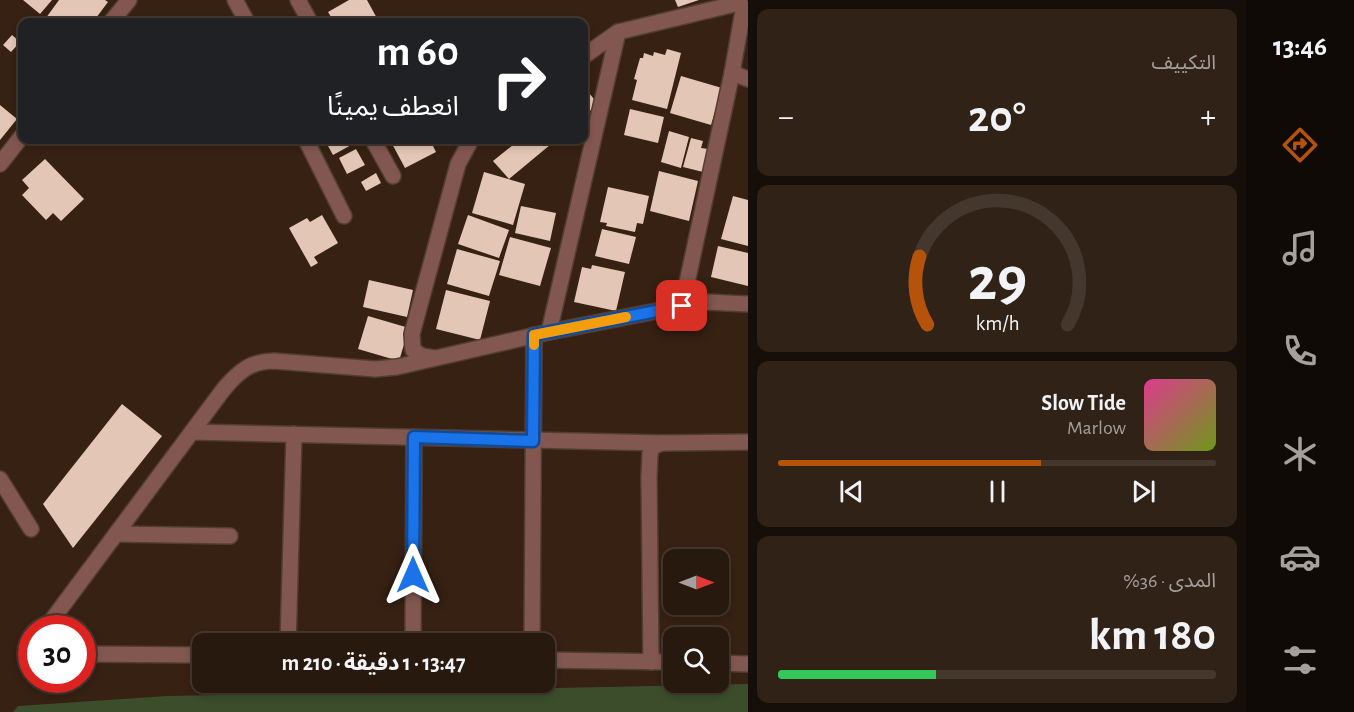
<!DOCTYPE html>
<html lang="ar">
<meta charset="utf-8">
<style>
:root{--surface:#28190e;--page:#302217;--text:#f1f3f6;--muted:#a5a09e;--line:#44382e;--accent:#b45309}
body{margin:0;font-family:"Alegreya Sans","Noto Sans Arabic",sans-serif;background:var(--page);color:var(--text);direction:rtl;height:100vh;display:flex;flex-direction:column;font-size:22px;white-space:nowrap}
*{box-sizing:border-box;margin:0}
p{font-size:20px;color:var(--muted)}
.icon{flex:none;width:33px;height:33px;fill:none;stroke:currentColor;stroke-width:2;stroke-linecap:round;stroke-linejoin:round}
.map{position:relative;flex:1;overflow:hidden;direction:ltr}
.side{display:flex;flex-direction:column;gap:9px;padding:9px;background:#160e08;width:498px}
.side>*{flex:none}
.banner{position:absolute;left:18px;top:18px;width:570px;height:126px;border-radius:12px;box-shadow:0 3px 9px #0003,0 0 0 2px var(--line);direction:rtl;background:#202124;color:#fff;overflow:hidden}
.needle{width:39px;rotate:90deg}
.tools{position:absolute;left:663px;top:549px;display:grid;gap:12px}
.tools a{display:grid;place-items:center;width:66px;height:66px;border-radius:12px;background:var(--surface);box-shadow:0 3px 9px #0003,0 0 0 2px var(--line);font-size:30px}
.speed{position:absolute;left:18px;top:615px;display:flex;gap:12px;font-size:30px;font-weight:700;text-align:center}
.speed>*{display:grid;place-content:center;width:78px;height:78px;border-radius:50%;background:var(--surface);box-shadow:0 3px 9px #0003,0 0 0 2px var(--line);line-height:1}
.speed .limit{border:9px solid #d22;background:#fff;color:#111}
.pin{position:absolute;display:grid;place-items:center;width:51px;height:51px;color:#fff;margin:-26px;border-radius:12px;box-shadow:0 3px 9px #0006}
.me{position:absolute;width:66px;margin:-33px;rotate:0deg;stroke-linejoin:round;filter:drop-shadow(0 0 4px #0008)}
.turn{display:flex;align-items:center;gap:21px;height:126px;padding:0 30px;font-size:27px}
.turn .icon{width:78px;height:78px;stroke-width:2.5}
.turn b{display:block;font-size:42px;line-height:51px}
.big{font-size:45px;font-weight:700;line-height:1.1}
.side .widget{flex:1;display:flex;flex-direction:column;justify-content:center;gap:9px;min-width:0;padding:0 21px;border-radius:12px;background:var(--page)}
.side .dial{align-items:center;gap:0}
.dial svg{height:156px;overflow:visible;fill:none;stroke:var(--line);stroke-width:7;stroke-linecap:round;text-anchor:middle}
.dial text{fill:var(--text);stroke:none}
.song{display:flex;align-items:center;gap:18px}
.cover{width:72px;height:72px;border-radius:9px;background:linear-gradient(135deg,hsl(330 70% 55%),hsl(80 70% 35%))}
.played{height:6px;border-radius:3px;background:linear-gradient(90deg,var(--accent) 60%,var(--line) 60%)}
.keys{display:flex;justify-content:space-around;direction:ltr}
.heat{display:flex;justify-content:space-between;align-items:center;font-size:33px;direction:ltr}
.charge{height:9px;border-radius:4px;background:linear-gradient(90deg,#34c759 36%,var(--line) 0)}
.trip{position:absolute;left:192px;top:633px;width:363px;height:60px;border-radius:12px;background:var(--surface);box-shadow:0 3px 9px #0003,0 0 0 2px var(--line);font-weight:700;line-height:60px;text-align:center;direction:rtl}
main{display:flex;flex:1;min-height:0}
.tabs{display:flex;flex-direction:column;width:108px;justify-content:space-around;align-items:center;background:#100a06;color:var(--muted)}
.tabs .icon{width:42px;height:42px}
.tabs .active{color:var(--accent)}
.tabs b{font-size:27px;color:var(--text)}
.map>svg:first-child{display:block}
</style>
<main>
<nav class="tabs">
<b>13:46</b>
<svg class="icon active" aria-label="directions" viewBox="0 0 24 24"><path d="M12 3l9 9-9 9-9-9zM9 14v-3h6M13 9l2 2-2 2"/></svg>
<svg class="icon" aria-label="music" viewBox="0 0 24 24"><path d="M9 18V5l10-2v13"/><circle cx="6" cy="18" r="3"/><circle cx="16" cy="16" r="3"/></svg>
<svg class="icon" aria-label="phone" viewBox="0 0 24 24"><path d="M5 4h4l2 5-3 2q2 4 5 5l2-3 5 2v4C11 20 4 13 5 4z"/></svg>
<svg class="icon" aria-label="climate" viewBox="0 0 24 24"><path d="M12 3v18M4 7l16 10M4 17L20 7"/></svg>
<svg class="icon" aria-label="car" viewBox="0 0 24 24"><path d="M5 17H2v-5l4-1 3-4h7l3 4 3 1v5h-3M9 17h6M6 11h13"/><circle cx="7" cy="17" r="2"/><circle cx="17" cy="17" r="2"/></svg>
<svg class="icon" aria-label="filters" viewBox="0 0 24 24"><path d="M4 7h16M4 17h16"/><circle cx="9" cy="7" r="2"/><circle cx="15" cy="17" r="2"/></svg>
</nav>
<section class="side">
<div class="widget"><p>التكييف</p>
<div class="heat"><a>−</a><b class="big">20°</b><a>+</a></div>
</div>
<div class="widget dial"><svg viewBox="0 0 100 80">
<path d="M14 69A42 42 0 1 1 86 69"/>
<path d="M14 69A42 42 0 0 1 10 34" stroke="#b45309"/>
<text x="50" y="56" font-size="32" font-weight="700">29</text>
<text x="50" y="72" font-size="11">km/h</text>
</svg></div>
<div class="widget">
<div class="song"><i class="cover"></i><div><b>Slow Tide</b><p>Marlow</p></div></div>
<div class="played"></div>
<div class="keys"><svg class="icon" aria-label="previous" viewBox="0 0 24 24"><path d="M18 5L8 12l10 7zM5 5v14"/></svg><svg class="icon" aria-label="pause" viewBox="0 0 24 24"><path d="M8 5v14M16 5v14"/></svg><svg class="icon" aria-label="next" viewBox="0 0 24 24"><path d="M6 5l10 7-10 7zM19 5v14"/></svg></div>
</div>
<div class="widget"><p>المدى · 36%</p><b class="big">180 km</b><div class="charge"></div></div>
</section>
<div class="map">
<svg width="748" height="712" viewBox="0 0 748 712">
<rect width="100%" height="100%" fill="#362113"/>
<polygon fill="#3b4d2a" points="748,684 748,712 13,712 18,706 167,696"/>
<g fill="#e3c6b5">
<polygon points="23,0 52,0 40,14"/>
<polygon points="59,0 105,0 108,2 93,22 43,22"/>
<polygon points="349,0 367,0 379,22 334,22 328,12"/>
<polygon points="675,0 699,0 678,7"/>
<polygon points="12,35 20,42 11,52 3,45"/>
<polygon points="667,49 681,53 667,109 632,100 637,80 634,79 640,58 643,58 644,53 653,56 654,52 665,55"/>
<polygon points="681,76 722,88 711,125 670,113"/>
<polygon points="584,87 598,104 584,116"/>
<polygon points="0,105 17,119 0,140"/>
<polygon points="630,109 664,117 658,143 624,135"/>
<polygon points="669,131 689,137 681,168 661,162"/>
<polygon points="691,138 703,141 701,148 708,149 703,172 683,167"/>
<polygon points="338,140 350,140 353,144 333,155 328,146"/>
<polygon points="390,140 430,140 436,152 405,168"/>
<polygon points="519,140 556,140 509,179 493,161"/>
<polygon points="356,149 365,165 347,174 339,158"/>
<polygon points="45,159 84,199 61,221 53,213 46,220 22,195 29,188 22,180"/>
<polygon points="659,171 698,181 689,221 650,211"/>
<polygon points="484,172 525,184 513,225 472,213"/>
<polygon points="376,173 381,183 366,191 361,182"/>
<polygon points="608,187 649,196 643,224 637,223 635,232 606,226 607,223 600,222"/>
<polygon points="733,196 748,200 748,246 721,239"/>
<polygon points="521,206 556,213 550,241 515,233"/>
<polygon points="322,215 338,243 314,257 318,263 311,267 289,228 307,218 310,222"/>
<polygon points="468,215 509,230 499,258 458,244"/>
<polygon points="602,229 636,237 629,264 595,256"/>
<polygon points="510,237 551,248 540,286 499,275"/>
<polygon points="718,246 748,253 748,286 711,277"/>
<polygon points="457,249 500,261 489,296 447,284"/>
<polygon points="592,265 625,272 616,311 574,302 582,267 591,269"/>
<polygon points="369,280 413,290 407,317 363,307"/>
<polygon points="446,290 490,301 480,340 436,329"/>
<polygon points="368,316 409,328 399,361 358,349"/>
<polygon points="122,404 162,436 73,548 43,504"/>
</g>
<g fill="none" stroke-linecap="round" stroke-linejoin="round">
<g stroke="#523e31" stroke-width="18">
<g id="minor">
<polyline points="235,0 247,22"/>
<polyline points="298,0 310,22"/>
<polyline points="111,22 129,0"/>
<polyline points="584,56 618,32 735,4 741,5 743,11 732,73 682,306"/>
<polyline points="732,73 748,79"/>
<polyline points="306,140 344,216"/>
<polyline points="373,140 393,176"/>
<polyline points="0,164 22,136"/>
<polyline points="549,332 618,32"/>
<polyline points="434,358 422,356 413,350 412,334 458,164 471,140"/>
<polyline points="192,432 662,443"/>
<polyline points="0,479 31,529"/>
<polyline points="116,534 230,536"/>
<path d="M46 628 223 390C238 372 250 361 274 361L375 369 397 367 549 332 682 306 706 302 748 304"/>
<polyline points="288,644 294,434"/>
<polyline points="413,644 414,437"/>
<polyline points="532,644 534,335"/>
<polyline points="82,654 202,655"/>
<polyline points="544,660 674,662"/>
<polyline points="651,662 649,476 650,454 652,447 662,443 748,442"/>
<polyline points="718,663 748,664"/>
</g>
</g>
<use href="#minor" stroke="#825750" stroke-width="15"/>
</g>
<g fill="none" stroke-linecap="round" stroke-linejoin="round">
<g stroke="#114b97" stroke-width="15">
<polyline id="route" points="413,575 414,437 533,441 534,335 682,306"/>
</g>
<use href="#route" stroke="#1a73e8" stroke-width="10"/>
<polyline stroke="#f59e0b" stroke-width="10" points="534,345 534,335 626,317"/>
</g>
</svg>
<div class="tools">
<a><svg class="needle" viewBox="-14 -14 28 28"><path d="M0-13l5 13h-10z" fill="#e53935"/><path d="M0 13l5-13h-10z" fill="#a5a09e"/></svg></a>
<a><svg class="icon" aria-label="search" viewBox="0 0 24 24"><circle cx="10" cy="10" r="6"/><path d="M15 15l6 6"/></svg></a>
</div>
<div class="speed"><div class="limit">30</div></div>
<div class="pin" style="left:682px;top:306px;background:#d93025"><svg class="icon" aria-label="arrive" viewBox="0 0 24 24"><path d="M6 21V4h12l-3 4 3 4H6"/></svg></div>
<svg class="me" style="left:413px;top:575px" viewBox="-20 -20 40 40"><path d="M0-17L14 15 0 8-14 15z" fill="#1a73e8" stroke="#fff" stroke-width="4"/></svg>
<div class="trip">13:47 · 1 دقيقة · 210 m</div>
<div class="banner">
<div class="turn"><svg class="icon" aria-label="right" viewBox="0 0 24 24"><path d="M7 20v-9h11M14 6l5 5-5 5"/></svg><div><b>60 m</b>انعطف يمينًا</div></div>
</div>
</div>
</main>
